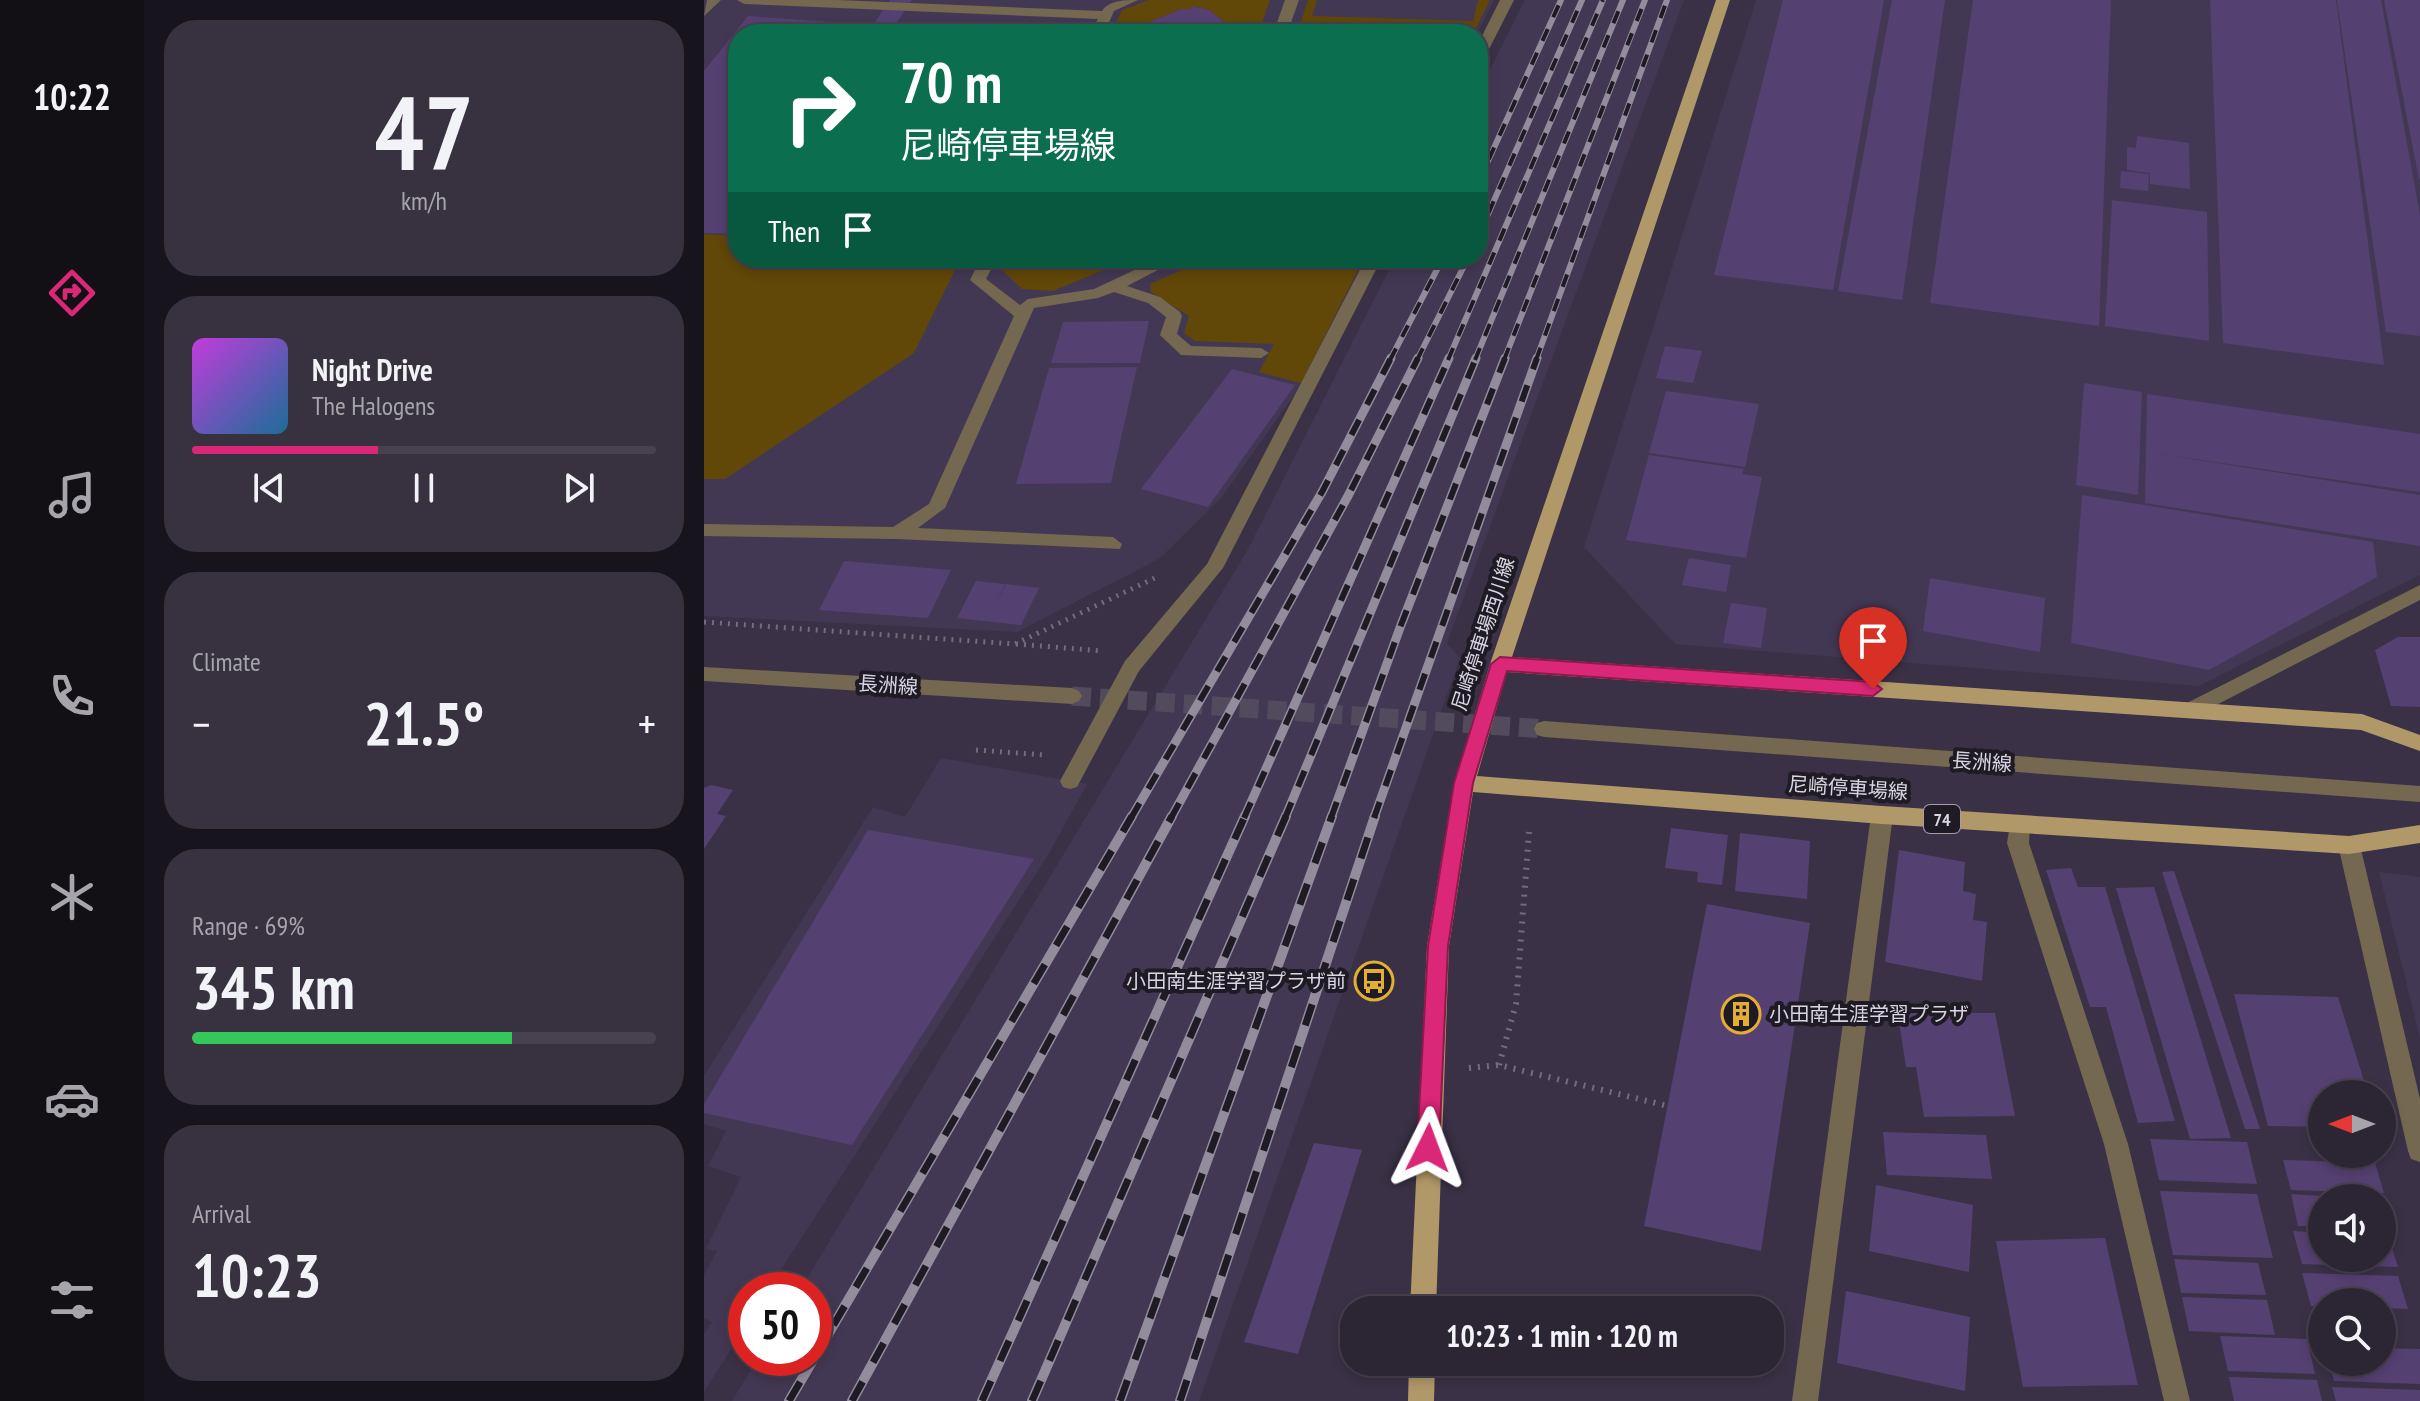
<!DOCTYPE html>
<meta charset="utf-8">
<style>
:root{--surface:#2c2534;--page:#383140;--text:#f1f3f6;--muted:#a6a5ac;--line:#48424f;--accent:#db2777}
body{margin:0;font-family:"PT Sans Narrow","Noto Sans JP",sans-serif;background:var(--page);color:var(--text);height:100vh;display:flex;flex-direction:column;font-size:30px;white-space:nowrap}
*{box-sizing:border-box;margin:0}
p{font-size:26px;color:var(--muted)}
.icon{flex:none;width:44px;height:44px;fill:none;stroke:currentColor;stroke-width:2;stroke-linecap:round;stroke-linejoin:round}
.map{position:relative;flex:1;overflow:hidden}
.panel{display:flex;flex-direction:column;gap:20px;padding:20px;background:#18141d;width:560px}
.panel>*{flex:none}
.hud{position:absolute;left:24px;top:24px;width:760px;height:244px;border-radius:32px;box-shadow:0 4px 12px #0003,0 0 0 2px var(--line);background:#0b6e4f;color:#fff;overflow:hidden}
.needle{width:52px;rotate:270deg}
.fabs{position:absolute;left:1604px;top:1080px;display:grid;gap:16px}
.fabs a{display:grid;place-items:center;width:88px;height:88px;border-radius:50%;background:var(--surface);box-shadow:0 4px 12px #0003,0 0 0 2px var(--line);font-size:40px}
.speed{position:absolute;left:24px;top:1272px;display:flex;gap:16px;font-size:40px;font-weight:700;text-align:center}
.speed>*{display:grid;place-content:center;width:104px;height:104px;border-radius:50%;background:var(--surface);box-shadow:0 4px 12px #0003,0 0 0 2px var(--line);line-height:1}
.speed .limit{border:12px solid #d22;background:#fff;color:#111}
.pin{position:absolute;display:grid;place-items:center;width:68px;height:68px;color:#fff;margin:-82px -34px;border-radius:50% 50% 50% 0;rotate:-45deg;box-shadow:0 0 8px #0007}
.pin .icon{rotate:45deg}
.me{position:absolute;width:88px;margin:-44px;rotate:3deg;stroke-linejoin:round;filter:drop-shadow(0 0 6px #0008)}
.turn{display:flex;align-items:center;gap:28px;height:168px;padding:0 40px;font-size:36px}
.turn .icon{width:104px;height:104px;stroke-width:2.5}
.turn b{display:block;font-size:56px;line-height:68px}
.then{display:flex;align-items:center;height:76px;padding:0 40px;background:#0003;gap:16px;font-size:30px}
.big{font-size:60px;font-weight:700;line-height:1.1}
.panel .widget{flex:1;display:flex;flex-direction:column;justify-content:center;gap:12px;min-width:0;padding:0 28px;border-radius:32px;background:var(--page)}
.panel .dial{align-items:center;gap:0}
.dial b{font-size:104px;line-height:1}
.song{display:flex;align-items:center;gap:24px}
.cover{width:96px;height:96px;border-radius:12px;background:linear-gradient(135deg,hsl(290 70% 55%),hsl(200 70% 35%))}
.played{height:8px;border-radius:4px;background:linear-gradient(90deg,var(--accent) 40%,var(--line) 40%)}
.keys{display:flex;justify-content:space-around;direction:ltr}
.heat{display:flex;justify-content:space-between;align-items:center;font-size:44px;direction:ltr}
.charge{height:12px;border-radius:6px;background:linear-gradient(90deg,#34c759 69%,var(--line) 0)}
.trip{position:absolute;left:636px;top:1296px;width:444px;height:80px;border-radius:32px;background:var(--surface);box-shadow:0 4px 12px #0003,0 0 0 2px var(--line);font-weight:700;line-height:80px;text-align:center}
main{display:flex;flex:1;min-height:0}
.dock{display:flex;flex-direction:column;width:144px;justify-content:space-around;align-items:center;background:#120f15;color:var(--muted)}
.dock .icon{width:56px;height:56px}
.dock .selected{color:var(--accent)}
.dock b{font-size:36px;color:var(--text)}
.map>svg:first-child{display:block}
</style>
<main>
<nav class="dock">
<b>10:22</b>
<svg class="icon selected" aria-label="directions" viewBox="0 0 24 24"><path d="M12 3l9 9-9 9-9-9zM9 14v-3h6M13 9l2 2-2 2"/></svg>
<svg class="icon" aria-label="music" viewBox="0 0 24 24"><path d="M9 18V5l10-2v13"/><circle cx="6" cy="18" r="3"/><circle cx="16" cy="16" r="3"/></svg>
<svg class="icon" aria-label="phone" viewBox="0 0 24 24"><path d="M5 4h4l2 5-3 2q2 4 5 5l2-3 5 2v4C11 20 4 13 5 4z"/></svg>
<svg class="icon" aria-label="climate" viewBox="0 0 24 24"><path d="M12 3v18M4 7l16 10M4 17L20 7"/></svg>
<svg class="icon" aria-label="car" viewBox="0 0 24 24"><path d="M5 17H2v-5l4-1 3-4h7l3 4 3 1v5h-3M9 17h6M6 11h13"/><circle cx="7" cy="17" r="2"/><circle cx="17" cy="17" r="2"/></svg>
<svg class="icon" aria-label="filters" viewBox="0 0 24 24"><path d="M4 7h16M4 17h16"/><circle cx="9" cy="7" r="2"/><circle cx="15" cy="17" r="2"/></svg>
</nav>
<section class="panel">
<div class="widget dial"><b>47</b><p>km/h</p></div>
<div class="widget">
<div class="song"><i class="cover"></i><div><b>Night Drive</b><p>The Halogens</p></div></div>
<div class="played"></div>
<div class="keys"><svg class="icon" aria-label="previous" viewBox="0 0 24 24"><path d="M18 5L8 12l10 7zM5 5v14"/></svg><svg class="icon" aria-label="pause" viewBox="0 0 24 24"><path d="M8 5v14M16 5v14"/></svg><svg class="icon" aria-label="next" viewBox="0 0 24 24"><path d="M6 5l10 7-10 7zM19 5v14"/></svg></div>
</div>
<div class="widget"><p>Climate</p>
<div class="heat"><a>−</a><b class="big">21.5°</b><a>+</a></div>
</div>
<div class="widget"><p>Range · 69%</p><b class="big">345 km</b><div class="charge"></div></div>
<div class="widget"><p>Arrival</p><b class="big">10:23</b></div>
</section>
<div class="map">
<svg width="1716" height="1401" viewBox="0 0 1716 1401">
<rect width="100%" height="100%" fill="#3a3146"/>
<g fill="#433853">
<polygon points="0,0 790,0 773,34 34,34 34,258 648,258 660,261 598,384 517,498 455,559 313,632 0,616"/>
<polygon points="821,0 980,0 743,643 756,658 495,1401 28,1401 54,1358 110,1358 110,1290 96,1290 543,551 691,258 774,258 774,93"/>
<polygon points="1052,0 1716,0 1716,575 1495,686 971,644 880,547"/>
<polygon points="237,758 383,784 344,855 64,1290 42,1290 42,1325 0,1392 0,1334 8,1322 0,1318 0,1275 13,1251 2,1249 37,1177 4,1166 22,1131 0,1124 0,1076 169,807 201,817"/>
<polygon points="1675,872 1716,877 1716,1038"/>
</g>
<g fill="#614708">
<polygon points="445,0 566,0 554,34 535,34 505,10 488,6 487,9 477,9 428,29 426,34 407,34 418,10"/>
<polygon points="604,0 613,0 608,16 769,21 774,0 786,0 769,34 593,34"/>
<polygon points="0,234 34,236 34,258 257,258 210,353 21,479 0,479"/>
<polygon points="303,258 428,258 349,291 318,289 298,270"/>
<polygon points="504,258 647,258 646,261 658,262 597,383 555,372 570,344 491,341 480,333 485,316 447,292 446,284"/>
</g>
<g fill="#554072">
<polygon points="186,0 208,0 191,25 210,27 205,34 34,34 34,234 0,233 0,71 44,16 169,25"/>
<polygon points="1079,0 1180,0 1129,290 1010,275"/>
<polygon points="1188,0 1241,0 1198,300 1134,291"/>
<polygon points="1269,0 1407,0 1395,326 1226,303"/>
<polygon points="1506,0 1632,0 1680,365 1519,343"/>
<polygon points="1633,0 1677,0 1716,215 1716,336 1682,332"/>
<polygon points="1680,0 1716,0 1716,179 1715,179"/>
<polygon points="488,6 505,10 535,34 426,34 428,29 477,9 487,9"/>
<polygon points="334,29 367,30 365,34 331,34"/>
<polygon points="1433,136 1485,143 1486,189 1446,184 1446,173 1423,170 1423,147 1432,148"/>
<polygon points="1417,171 1445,174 1444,191 1416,188"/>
<polygon points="1408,200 1503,212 1505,341 1401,326"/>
<polygon points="445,321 436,363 347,363 359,322"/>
<polygon points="961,346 998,351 989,383 952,378"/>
<polygon points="433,367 407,483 312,484 345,368"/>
<polygon points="528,369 591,385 504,507 437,489"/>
<polygon points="1380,383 1438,392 1434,495 1372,485"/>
<polygon points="962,391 1055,404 1041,467 945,453"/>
<polygon points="1443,394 1716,434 1716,492 1449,453 1716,495 1716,546 1441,503"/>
<polygon points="945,455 1040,469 1038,474 1058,477 1042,558 922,540"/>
<polygon points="1378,495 1669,542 1673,577 1505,670 1367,643"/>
<polygon points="985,558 1027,565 1022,592 978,585"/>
<polygon points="140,561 247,570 224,618 115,610"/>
<polygon points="1226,578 1341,598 1336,652 1219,631"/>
<polygon points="272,581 301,584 293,602 302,584 335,588 317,625 253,618"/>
<polygon points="1027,603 1063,608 1057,648 1019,643"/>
<polygon points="1694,637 1716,637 1716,707 1687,706 1671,650"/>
<polygon points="7,785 29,790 13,814 22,816 0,849 0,788"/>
<polygon points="967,828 1024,835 1018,885 993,882 994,872 961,868"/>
<polygon points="164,830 330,859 148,1145 0,1113 0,1104"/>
<polygon points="1036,833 1106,841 1103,899 1031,891"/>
<polygon points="1195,850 1261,862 1259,891 1272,894 1269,920 1283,922 1278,981 1181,962"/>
<polygon points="1367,868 1374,887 1401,887 1471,1121 1434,1123 1402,1007 1386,1007 1342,870"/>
<polygon points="1470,871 1556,1129 1541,1129 1458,872"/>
<polygon points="1450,887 1527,1138 1486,1139 1412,888"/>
<polygon points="1003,904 1106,923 1057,1251 940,1226"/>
<polygon points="1530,994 1634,997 1664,1094 1618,1094 1618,1127 1564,1126"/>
<polygon points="1203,1013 1291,1013 1311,1116 1220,1117 1212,1067 1202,1067 1194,1014"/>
<polygon points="1179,1132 1282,1135 1288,1179 1183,1175"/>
<polygon points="1446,1139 1543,1142 1553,1184 1455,1180"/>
<polygon points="610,1143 658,1150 594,1354 540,1342"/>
<polygon points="1579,1160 1671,1163 1680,1193 1587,1190"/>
<polygon points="1172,1185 1269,1205 1265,1272 1165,1251"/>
<polygon points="1456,1191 1553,1194 1569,1258 1469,1255"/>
<polygon points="1587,1194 1618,1196 1618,1226 1594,1226"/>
<polygon points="1678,1195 1679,1195 1689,1229 1678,1229"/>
<polygon points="1589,1231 1618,1233 1618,1258 1678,1258 1678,1235 1684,1235 1694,1267 1598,1264"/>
<polygon points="1401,1238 1434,1385 1319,1387 1292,1241"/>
<polygon points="1470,1259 1554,1263 1562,1295 1477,1293"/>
<polygon points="1598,1273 1694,1276 1704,1309 1678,1308 1678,1302 1618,1302 1618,1307 1607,1306"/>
<polygon points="1142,1291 1266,1317 1261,1391 1133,1363"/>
<polygon points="1478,1297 1563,1300 1571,1335 1485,1331"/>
<polygon points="1516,1336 1603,1339 1611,1374 1524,1371"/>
<polygon points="1678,1348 1716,1349 1716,1384 1630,1381 1625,1362 1678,1362"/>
<polygon points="1525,1377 1613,1380 1618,1401 1530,1401"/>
<polygon points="1628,1387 1716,1390 1716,1401 1632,1401"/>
</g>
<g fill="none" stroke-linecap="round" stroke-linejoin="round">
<polyline stroke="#524a5d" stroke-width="19" stroke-dasharray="19 9" stroke-linecap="butt" points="368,696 840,729"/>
<g stroke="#736b7e" stroke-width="5" stroke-dasharray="2 6" stroke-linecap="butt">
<polyline points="0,622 311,644 455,576"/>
<polyline points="312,644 398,651"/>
<polyline points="272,750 340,755"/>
</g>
<g stroke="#736b7e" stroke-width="6" stroke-dasharray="2 7" stroke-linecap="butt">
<polyline points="795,1065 812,1004 825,832"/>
<polyline points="765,1068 795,1065 964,1106"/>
</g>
<g fill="#746851" fill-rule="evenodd">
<polygon points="3,0 17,0 0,16"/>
<path d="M33 0H134L398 11C405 0 421 0 434 0L410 11 400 34H386L394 19 40 4Z"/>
<polygon points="581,0 595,0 583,34 569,34"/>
<polygon points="796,0 810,0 781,57 774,61 774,44"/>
<polygon points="277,258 293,258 282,279 316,305 324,299 390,289 456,258 477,258 423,286 456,297 476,312 478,316 473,334 487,346 557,348 565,353 557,358 477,355 456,335 462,317 444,303 410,292 394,298 330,308 241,508 214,528 409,537 418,544 416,549 192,539 0,536 0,524 189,527 225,504 310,316 266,280"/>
<polygon points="662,258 678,258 519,568 435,671 373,787 366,789 359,787 356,781 421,661 503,564"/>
<polygon points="1716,585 1716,600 1491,716 1477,716 1474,711 1477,706"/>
<polygon points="0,667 368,688 375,691 378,696 375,701 368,704 0,681"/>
<polygon points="840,721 1716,786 1716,802 840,737 833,735 830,729 833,723"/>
<polygon points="1178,806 1185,809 1189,815 1114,1401 1088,1401 1167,815 1171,809"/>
<polygon points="1315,815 1323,818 1326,824 1325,843 1424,1144 1486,1401 1460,1401 1400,1144 1303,843 1307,818"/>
<polygon points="1645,836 1653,839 1656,845 1716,1099 1716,1162 1707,1159 1704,1151 1634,845 1637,839"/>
</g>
<g fill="#b19868" fill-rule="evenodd">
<polygon points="1012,0 1026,0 808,657 1658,714 1716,735 1716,751 1657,730 803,672 773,776 1178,806 1645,836 1716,825 1716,843 1645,854 1178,824 769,792 745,946 732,1310 706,1310 723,946 750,783 786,664"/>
<polygon points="705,1362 731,1362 730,1401 704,1401"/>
</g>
<g stroke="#938c9d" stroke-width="6">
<g id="rail-far2">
<polyline points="774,183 857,0"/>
<polyline points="774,237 878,0"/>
<polyline points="686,360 739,258"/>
<polyline points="713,360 764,258"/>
<polyline points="744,360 899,0"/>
<polyline points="771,360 919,0"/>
<polyline points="800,360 941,0"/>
<polyline points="832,360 963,0"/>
</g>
</g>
<g stroke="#938c9d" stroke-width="9">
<g id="rail-far1">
<polyline points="427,818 618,492 687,358"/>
<polyline points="467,818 644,496 714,358"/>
<polyline points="540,818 745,358"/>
<polyline points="581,818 772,358"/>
<polyline points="627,818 697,625 801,358"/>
<polyline points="670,818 833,358"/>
</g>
</g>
<g stroke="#938c9d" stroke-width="10">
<g id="rail">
<polyline points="85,1401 428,816"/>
<polyline points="148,1401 468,816"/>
<polyline points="278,1401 541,816"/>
<polyline points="328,1401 582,816"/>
<polyline points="416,1401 628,816"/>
<polyline points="476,1401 671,816"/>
</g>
</g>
<use href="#rail-far2" stroke="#1f1b25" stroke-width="4" stroke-dasharray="13" stroke-linecap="butt"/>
<use href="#rail-far1" stroke="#1f1b25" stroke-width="6" stroke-dasharray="17" stroke-linecap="butt"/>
<use href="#rail" stroke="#1f1b25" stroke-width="7" stroke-dasharray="22" stroke-linecap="butt"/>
</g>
<polygon fill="#db2777" stroke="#8e194d" stroke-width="2" points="796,657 1169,682 1178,689 1169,696 803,671 769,783 744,946 735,1148 732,1155 724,1158 716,1155 713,1148 724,946 750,783 787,664"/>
<defs>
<g id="bus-ring" transform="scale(2)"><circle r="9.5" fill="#1f1b25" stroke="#e4ae35" stroke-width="1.5"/><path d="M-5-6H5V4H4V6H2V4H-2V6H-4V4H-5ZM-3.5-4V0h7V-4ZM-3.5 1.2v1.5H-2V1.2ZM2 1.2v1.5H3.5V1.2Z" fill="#e4ae35"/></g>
<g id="building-ring" transform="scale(2)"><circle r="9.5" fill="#1f1b25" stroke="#e4ae35" stroke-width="1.5"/><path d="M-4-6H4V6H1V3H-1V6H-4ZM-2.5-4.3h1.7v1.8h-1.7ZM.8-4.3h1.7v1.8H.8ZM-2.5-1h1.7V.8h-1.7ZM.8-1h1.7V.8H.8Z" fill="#e4ae35"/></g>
</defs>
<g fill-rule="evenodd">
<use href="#bus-ring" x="670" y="981"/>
<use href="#building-ring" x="1037" y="1014"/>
</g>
<g text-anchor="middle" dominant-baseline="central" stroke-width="8" stroke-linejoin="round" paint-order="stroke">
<rect fill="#1f1b25" stroke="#a29da9" stroke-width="2" x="1220" y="805" width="36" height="28" rx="6"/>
<g font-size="18" font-weight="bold" fill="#dad5e2">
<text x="1238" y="819">74</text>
</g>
<g font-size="20" fill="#dad5e2" stroke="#1f1b25">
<text transform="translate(779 634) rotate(-72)">尼崎停車場西川線</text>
<text transform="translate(184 685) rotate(4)">長洲線</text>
<text transform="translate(1278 762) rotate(4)">長洲線</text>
<text transform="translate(1144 788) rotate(4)">尼崎停車場線</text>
</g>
<g font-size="20" fill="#dad5e2" stroke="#1f1b25" text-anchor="end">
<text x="642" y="981">小田南生涯学習プラザ前</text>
<text x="1065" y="1014" text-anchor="start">小田南生涯学習プラザ</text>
</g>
</g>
</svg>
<div class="fabs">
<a><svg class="needle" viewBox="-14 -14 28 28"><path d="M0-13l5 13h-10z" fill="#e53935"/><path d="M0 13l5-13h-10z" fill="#a6a5ac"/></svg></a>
<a><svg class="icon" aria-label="sound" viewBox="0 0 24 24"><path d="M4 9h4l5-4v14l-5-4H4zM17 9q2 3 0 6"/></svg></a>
<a><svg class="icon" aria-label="search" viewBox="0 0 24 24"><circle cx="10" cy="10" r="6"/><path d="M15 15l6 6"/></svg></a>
</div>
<div class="speed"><div class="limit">50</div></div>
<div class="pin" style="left:1169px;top:689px;background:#d93025"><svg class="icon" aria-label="arrive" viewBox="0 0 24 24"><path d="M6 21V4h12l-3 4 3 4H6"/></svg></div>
<svg class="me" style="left:724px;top:1148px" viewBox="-20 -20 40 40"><path d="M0-17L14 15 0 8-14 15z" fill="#db2777" stroke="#fff" stroke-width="4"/></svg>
<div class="trip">10:23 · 1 min · 120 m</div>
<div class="hud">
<div class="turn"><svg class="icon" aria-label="right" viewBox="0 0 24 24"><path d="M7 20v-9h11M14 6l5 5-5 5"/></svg><div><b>70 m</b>尼崎停車場線</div></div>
<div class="then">Then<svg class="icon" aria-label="arrive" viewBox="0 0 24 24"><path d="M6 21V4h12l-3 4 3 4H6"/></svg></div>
</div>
</div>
</main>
